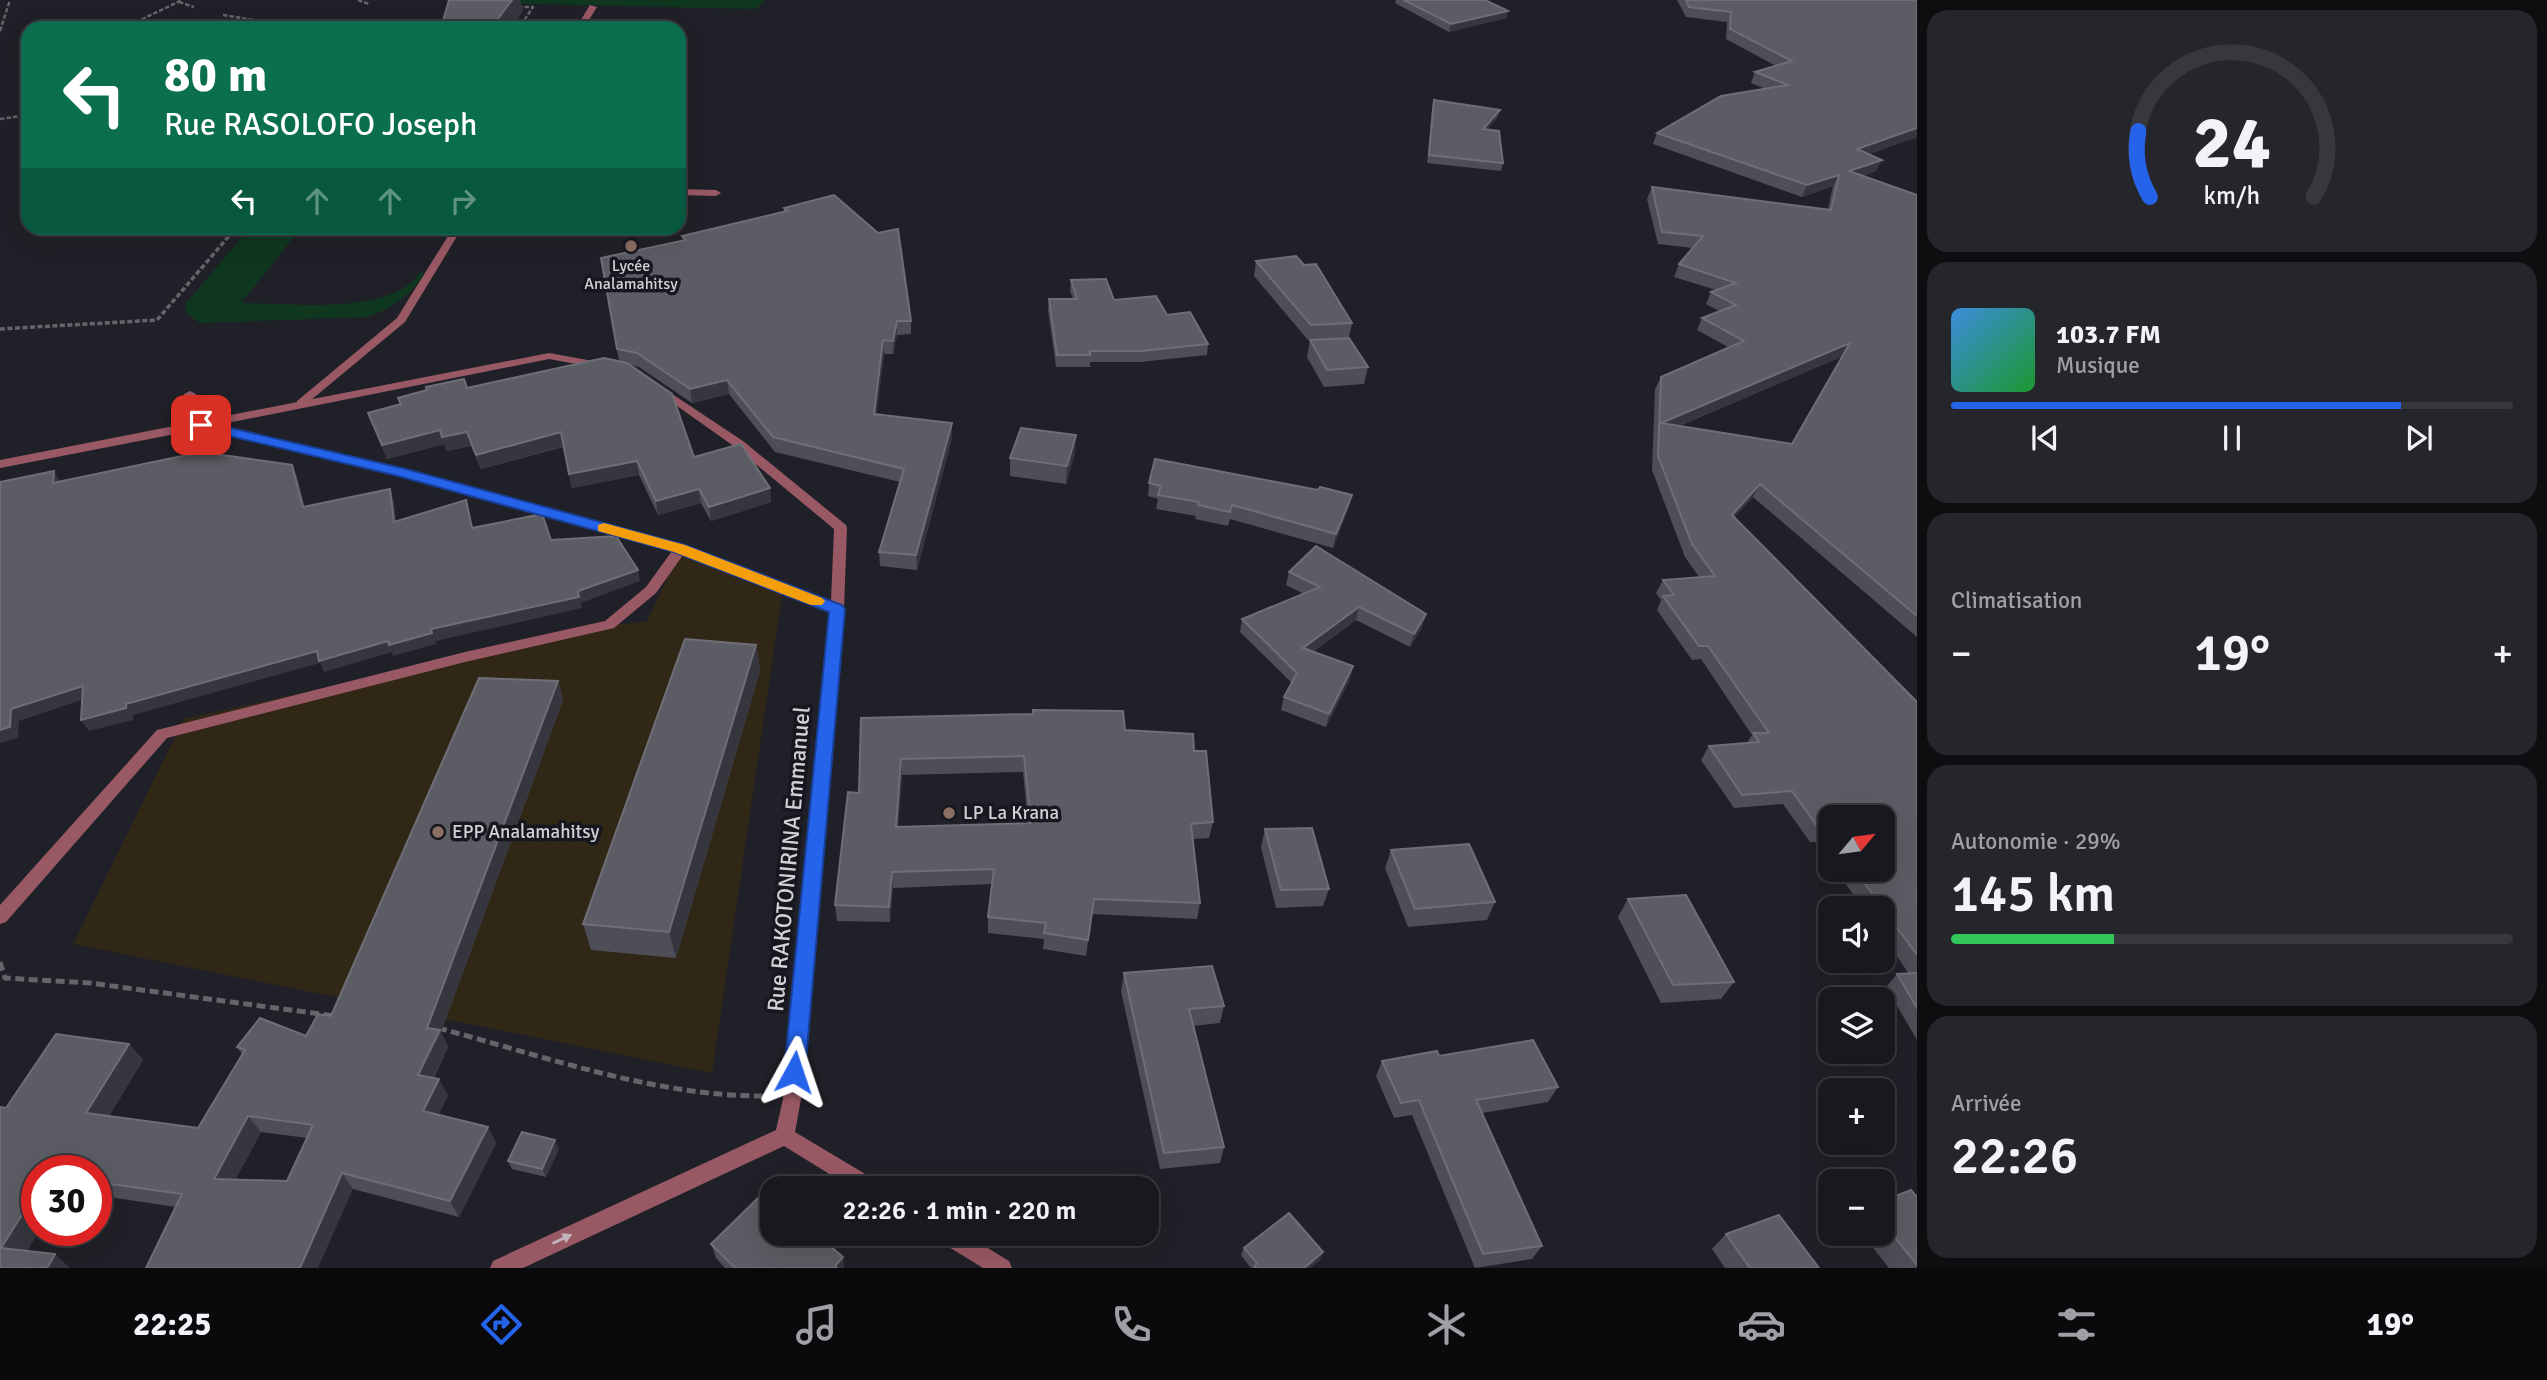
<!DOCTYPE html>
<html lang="fr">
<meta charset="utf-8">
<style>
:root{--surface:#18191e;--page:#25262b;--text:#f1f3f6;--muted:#9fa0a4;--line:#36383c;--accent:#2563eb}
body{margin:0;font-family:Signika,sans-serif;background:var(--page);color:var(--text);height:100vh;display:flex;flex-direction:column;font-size:26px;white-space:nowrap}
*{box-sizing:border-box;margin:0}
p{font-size:23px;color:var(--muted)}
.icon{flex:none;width:38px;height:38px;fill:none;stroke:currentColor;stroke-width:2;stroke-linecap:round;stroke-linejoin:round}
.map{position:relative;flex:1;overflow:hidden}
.panel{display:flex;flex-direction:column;gap:10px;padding:10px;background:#0d0e10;width:630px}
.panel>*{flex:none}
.guide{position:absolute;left:21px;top:21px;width:665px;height:214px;border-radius:21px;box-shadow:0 7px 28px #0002,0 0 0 2px var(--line);background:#0b6e4f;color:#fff;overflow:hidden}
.needle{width:46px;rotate:61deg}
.fabs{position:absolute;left:1818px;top:805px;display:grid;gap:14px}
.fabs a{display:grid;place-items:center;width:77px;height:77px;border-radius:14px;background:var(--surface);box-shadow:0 7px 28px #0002,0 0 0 2px var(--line);font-size:35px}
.speed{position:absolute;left:21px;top:1155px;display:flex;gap:14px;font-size:35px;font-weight:700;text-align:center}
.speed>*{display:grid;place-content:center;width:91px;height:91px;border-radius:50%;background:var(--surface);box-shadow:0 7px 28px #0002,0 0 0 2px var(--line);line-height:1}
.speed .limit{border:10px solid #d22;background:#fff;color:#111}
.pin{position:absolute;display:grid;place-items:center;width:60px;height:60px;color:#fff;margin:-30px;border-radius:14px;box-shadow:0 4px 10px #0006}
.me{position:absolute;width:77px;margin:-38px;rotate:5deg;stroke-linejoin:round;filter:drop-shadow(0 0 5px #0008)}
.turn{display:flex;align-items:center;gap:24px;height:147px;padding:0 28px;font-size:32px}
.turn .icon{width:91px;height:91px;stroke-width:2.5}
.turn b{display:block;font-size:49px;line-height:60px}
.lanes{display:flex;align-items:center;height:66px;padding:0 28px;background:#0003;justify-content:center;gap:35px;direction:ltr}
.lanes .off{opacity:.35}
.big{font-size:52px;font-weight:600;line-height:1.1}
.panel .widget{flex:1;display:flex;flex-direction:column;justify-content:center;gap:10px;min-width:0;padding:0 24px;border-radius:21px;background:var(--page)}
.panel .dial{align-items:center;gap:0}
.dial svg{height:182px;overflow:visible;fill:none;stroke:var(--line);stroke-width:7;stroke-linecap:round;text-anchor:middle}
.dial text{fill:var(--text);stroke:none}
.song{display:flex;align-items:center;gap:21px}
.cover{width:84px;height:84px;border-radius:10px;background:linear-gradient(135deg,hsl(210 70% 55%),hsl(130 70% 35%))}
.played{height:7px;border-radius:4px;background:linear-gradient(90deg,var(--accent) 80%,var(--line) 80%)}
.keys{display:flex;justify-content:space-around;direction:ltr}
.heat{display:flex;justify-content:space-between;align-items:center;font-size:38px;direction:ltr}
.charge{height:10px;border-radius:5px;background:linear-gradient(90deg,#34c759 29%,var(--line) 0)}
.trip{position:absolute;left:760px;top:1176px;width:399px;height:70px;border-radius:21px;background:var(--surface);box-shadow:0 7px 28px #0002,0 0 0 2px var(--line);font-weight:600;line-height:70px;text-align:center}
.dock{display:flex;height:112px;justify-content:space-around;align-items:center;background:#0a0a0c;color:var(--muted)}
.dock .icon{width:49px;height:49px}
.dock .on{color:var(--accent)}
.dock b{font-size:32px;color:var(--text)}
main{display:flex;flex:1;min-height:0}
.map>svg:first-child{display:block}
</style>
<main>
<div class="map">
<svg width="1917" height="1268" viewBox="0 0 1917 1268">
<rect width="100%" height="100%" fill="#202128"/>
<polygon fill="#312717" points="680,549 783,588 712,1073 73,944 184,719 609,625 647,622"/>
<g fill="#0f3720">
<polygon points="482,0 765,0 756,9 481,3"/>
<path d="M250 228H301L241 303C288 303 393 317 421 271L424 274C410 296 392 308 367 317L200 323 186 313V303Z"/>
</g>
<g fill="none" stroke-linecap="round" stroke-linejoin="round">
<g stroke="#64646b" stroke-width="2.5" stroke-dasharray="4.5 2" stroke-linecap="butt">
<polyline points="358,0 369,4"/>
<polyline points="179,2 194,7"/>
<polyline points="518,7 533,7 519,28"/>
<polyline points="223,15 302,28"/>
<polyline points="124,28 182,0"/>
<polyline points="0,31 10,0"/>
<polyline points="0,119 28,115"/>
</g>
<polyline stroke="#64646b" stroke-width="3.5" stroke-dasharray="5 2.5" stroke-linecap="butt" points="0,329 157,320 235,229"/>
<g stroke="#64646b" stroke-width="5" stroke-dasharray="9 4.5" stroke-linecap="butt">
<polyline points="0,962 5,978 90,983 335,1016"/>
<path d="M438 1028C544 1056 653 1096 763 1096"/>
</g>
<g fill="#995964" fill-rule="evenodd">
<polygon points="590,5 597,7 584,28 576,28"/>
<polygon points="679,189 716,190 721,193 716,196 679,195"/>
<polygon points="453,228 462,228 405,322 305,405 297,405 297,401 397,318"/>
<polygon points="190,391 196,394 207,425 205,427 197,427 195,425 184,394"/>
</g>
<g fill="#995964" fill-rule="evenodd">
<polygon points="549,353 604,363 610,366 604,369 549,359 217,425 405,469 685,546 831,601 834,529 735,447 656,391 654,389 660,386 743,441 846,525 847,528 844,609 801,1099 795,1132 877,1181 880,1188 852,1188 784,1146 523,1268 490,1268 493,1261 776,1130 783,1099 830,611 683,555 656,593 614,628 465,662 167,738 6,922 0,924 0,905 157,730 465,652 605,621 646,587 672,551 398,475 201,429 0,468 0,460"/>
<polygon points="936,1234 965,1234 1009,1261 1012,1268 983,1268 939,1241"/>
</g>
</g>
<g fill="#4e4e57" fill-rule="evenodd">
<polygon points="1396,0 1485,0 1508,11 1506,18 1449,32 1395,3"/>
<path d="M1677 0H1917V137L1869 154 1876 171 1863 176 1917 195V637L1753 497 1734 517 1917 702V1040L1886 987 1897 974H1909L1883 936V908H1863L1836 870H1883L1830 817V862L1816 842H1810L1783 804 1734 808 1701 760 1709 746 1747 743 1752 735 1701 659 1692 660 1657 610 1661 600 1656 593 1663 580 1699 577 1685 557 1652 470 1655 389 1661 377 1728 347 1697 330 1702 318 1719 311 1706 304 1711 292 1716 290 1674 277 1679 264 1693 248 1658 244 1647 199 1652 187 1828 209 1833 186 1802 197 1653 144 1657 133 1766 89 1751 83 1755 72 1776 66 1726 39 1727 22 1686 17ZM1843 356 1792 444 1679 426Z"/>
<polygon points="1434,100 1498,117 1487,129 1503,163 1501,171 1427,163 1432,108"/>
<polygon points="784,208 911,321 911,334 897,335 893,354 884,354 876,415 952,438 917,570 880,566 879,552 900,482 775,452 729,394 692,403 639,367 631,365 694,457 770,488 771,502 711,521 701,503 658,515 639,475 572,488 563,447 481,469 471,446 447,451 444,444 387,459 368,413 401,405 398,398 467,388 619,361 601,258 683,240 682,236 784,212"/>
<polygon points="1256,261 1352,323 1349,337 1308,340 1254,276"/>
<polygon points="1071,280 1114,300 1167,315 1208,344 1207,355 1140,362 1090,362 1090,367 1056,367 1048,310 1049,299 1073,299 1070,291"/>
<polygon points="1310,340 1368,367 1364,384 1324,387 1307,357"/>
<polygon points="1075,453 1066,484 1010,476 1010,458"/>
<polygon points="1149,483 1318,490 1352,495 1348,509 1333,548 1230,519 1228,526 1195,519 1196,516 1156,509 1158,499 1148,496"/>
<polygon points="1289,572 1426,614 1422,627 1410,647 1356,620 1313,652 1353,666 1350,679 1326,727 1281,710 1284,697 1292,683 1240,632 1242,619 1304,594 1286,585"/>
<polygon points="756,645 760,671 676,958 591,950 583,924"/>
<path d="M558 681 563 700 441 1032 448 1047 434 1078 448 1095 438 1115 488 1127 496 1143 459 1217 353 1189 176 1207 96 1195V1171H37V1230H39L27 1251 0 1268 6 1108 129 1044 143 1060 109 1116 198 1128 242 1054 237 1047 306 1036 331 1016ZM261 1132 307 1138 287 1181 235 1180Z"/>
<path d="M861 718 1125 730 1194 751 1213 822 1209 838 1193 839 1200 903 1197 919 1092 914 1086 956 1043 949 1044 939 988 933V917L992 884 893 888 890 922 837 921 835 905 859 793ZM1023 772 1028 823 898 827 902 775Z"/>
<polygon points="1265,829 1329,889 1323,906 1276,908 1261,847"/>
<polygon points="1391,850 1495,902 1487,920 1408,927 1385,868"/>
<polygon points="1628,899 1734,982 1721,999 1661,1003 1618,917"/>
<polygon points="1124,973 1224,1006 1220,1023 1193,1026 1224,1147 1220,1163 1160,1169 1121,991"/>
<polygon points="1439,1056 1558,1087 1548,1102 1482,1113 1542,1246 1532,1259 1475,1268 1412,1115 1394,1118 1376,1076 1382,1061"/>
<polygon points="559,1149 546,1177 512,1169 508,1161"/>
<polygon points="1917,1197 1917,1268 1889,1268 1862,1234 1883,1234 1883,1201"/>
<polygon points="1726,1234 1819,1268 1725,1268 1712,1249"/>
<polygon points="805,1239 844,1268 725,1268 716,1258 711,1244"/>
<polygon points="1244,1248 1320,1260 1309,1268 1251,1268 1241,1255"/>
</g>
<g fill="#36363e">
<polygon points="512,0 520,0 523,11 511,28 491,28"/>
<polygon points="1508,11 1506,18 1449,32 1451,24"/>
<polygon points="1500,110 1498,117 1481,136 1483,129"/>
<polygon points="1917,128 1917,137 1851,161 1857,149"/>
<polygon points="1882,160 1876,171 1844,183 1849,171"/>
<polygon points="1839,175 1833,186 1802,197 1807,185"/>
<polygon points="897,321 897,335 893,354 893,341"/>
<polygon points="883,340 884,354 875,429 874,414"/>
<polygon points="1850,343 1844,356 1659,434 1661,423"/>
<polygon points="727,380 729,394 692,403 690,389"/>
<polygon points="952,423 952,438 917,570 916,555"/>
<polygon points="440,430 467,432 471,446 447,451 444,444 387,459 382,445"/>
<polygon points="561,432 564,446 481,469 476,455"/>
<polygon points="1076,435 1075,453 1066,484 1067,466"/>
<polygon points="637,461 639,475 572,488 569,474"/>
<polygon points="292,465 297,476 308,518 303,507"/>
<polygon points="54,471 60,482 53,483"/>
<polygon points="1760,484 1753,497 1725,528 1732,515"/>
<polygon points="770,488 771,502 711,521 709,507"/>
<polygon points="390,489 394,501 398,534 394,522"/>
<polygon points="699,489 701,503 658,515 656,501"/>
<polygon points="1352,495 1348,509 1333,548 1336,534"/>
<polygon points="638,570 640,581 581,603 578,591"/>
<polygon points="579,597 582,608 436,641 436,644 393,656 392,652 324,672 320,663 133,715 133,720 89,731 81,720 126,704 317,651 388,641 431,629"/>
<polygon points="1359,607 1356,620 1300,661 1303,648"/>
<polygon points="1426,614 1422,627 1410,647 1414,634"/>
<polygon points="756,645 760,671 676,958 669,932"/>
<polygon points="1353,666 1350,679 1326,727 1329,714"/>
<polygon points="558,681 563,700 441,1032 448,1047 427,1091 418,1075 427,1028"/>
<polygon points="83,686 90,697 19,721 18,738 0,743 0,730 11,709"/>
<polygon points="901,759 902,775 897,843 896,827"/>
<polygon points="892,872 893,888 890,922 889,907"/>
<polygon points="129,1044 143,1060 101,1129 86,1113"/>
<polygon points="439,1079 448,1095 432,1128 423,1111"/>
<polygon points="248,1116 261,1132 227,1195 214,1179"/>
<polygon points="488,1127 496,1143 459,1217 450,1201"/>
<polygon points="555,1140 559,1149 546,1177 542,1169"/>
<polygon points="342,1173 353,1189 318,1268 300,1268"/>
<polygon points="37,1191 37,1230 39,1230 19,1263 1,1248"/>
<polygon points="1323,1252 1320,1260 1309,1268 1304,1268"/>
<polygon points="55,1254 70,1268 47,1268"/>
<polygon points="843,1257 844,1268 835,1268 835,1266"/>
</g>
<g fill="#5c5c64" stroke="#6e6e76" stroke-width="2" fill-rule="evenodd">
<polygon points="449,0 512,0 491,28 441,28"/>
<polygon points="1404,0 1485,0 1508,11 1451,24"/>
<path d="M1686 0H1917V128L1857 149 1882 160 1849 171 1917 195V616L1760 484 1732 515 1917 702V955L1855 870H1883V817H1830V836L1825 829H1819L1792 791 1742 795 1709 746 1759 742 1753 733H1769L1708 646H1699L1663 596 1674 595 1663 580 1715 576 1692 544 1658 456 1661 377 1744 341 1702 318 1736 305 1711 292 1736 283 1679 264 1703 236 1662 232 1652 187 1831 210 1839 175 1807 185 1657 133 1721 96 1788 85 1755 72 1792 61 1730 29 1731 12 1689 7ZM1850 343 1792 444 1661 423Z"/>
<polygon points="1434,100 1500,110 1483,129 1499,131 1503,163 1429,155"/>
<polygon points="834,195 878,233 898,229 911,321 897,321 893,341 883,340 874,414 952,423 916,555 879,552 904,469 773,437 727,380 690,389 637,353 617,349 601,258 686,240 682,236 787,211 784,208"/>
<polygon points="1296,256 1304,265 1316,264 1352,323 1311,325 1256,261"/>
<polygon points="1106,279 1114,300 1156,296 1167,315 1190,312 1208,344 1141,351 1090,351 1090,355 1057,355 1049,299 1077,299 1071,280"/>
<polygon points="1349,338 1368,367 1327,370 1310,340"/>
<polygon points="604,358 627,363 672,394 694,457 741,444 770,488 709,507 699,489 656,501 637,461 569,474 561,432 476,455 467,432 442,437 440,430 382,445 368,413 401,404 398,398 427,390 426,387 464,379 467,388"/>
<polygon points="1021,428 1076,435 1067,466 1010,458"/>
<polygon points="201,452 292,465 303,507 390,489 394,522 466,500 472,528 542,514 551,540 616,536 638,570 578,591 579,597 431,629 432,633 389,645 388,641 319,661 317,651 126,704 126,708 81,720 83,686 11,709 10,727 0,730 0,482 54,471 53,483"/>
<polygon points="1155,459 1318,490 1320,487 1352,495 1336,534 1232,505 1230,512 1198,505 1199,502 1158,495 1161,486 1149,483"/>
<polygon points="1316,546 1426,614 1414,634 1359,607 1303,648 1353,666 1329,714 1284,697 1297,673 1242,619 1320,587 1289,572"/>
<polygon points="685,639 756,645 669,932 583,924"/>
<path d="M479 678 558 681 427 1028 440 1030 418 1075 439 1079 423 1111 488 1127 450 1201 342 1173 300 1268H146L182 1194 96 1182V1171H37V1191L1 1248 55 1254 47 1268H0V1107L6 1108 56 1034 129 1044 86 1113 198 1128 245 1050 237 1047 260 1018 306 1036 318 1014 331 1016ZM248 1116 313 1125 287 1181 214 1179Z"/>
<path d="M1033 710 1123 711 1125 730 1193 734 1194 751H1206L1213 822 1191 824 1200 903 1094 899 1088 940 1044 933 1046 923 988 917 994 869 892 872 889 907 835 905 848 792 859 793 861 718 1033 714ZM1024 756 1031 823 896 827 901 759Z"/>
<polygon points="1312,828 1329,889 1281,890 1265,829"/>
<polygon points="1469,844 1495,902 1415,909 1391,850"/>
<polygon points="1686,895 1734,982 1673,985 1628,899"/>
<polygon points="1212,966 1224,1006 1189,1009 1224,1147 1164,1153 1124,973"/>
<polygon points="1917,973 1917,1008 1897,974"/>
<polygon points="1533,1040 1558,1087 1476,1100 1542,1246 1483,1254 1419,1100 1401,1103 1382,1061 1437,1051 1439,1056"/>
<polygon points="522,1132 555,1140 542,1169 508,1161"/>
<polygon points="1911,1190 1917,1197 1917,1265 1883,1223 1883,1201"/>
<polygon points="761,1195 772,1205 772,1234 800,1234 805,1239 809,1234 816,1234 843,1257 835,1266 837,1268 735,1268 711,1244"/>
<polygon points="1289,1213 1323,1252 1304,1268 1254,1268 1257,1263 1244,1248"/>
<polygon points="1779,1215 1819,1268 1750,1268 1726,1234"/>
</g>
<defs><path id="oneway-solid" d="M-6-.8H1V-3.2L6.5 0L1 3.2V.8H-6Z" transform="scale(1.75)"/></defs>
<use fill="#c3b3ba" href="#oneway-solid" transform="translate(562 1239) rotate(-25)"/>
<polygon fill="#2563eb" stroke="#184099" stroke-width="2" points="201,421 406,469 685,545 842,605 845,609 805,1072 802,1079 794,1082 787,1079 784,1072 829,612 674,552 398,476 196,428 194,425"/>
<polygon fill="#f59e0b" points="604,523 685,545 822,598 825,601 822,605 811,605 674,552 598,531 598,525"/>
<g fill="#8d6e63" stroke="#17171f" stroke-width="2.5">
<circle cx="631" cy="246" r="7"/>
<circle cx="949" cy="813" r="7"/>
<circle cx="438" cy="832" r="7"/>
</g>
<g text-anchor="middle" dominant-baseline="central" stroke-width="7" stroke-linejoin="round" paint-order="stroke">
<g font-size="16" fill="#d1d1d7" stroke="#17171f">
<text x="631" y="266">Lycée<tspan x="631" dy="18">Analamahitsy</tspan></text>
</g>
<g font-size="19" fill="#d1d1d7" stroke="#17171f" text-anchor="start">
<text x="963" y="813">LP La Krana</text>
<text x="452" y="832">EPP Analamahitsy</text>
</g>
<g font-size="23" fill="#d1d1d7" stroke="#17171f">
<text transform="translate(789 859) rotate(-85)">Rue RAKOTONIRINA Emmanuel</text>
</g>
</g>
</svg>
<div class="fabs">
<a><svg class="needle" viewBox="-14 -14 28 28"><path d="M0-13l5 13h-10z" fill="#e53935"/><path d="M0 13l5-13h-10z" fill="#9fa0a4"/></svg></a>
<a><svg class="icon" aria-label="sound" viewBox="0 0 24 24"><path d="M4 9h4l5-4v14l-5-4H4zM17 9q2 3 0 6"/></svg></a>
<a><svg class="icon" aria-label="layers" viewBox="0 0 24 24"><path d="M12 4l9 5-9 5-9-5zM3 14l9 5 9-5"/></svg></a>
<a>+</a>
<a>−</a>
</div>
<div class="speed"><div class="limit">30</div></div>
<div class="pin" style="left:201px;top:425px;background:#d93025"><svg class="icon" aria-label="arrive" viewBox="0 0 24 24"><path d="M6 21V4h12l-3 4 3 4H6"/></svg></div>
<svg class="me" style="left:794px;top:1072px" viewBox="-20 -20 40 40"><path d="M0-17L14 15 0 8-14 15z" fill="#2563eb" stroke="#fff" stroke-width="4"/></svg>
<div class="trip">22:26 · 1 min · 220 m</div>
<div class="guide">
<div class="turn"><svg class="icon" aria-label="left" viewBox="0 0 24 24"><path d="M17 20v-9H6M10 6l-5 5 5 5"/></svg><div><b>80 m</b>Rue RASOLOFO Joseph</div></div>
<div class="lanes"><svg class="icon" aria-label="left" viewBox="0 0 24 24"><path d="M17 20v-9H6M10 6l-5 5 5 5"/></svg><svg class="icon off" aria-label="ahead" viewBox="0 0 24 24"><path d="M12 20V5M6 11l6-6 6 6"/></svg><svg class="icon off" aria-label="ahead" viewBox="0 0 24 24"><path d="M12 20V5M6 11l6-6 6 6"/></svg><svg class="icon off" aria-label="right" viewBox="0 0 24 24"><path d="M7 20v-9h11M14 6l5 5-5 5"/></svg></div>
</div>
</div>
<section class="panel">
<div class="widget dial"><svg viewBox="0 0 100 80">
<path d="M14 69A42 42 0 1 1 86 69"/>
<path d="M14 69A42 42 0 0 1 9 40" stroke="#2563eb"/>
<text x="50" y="56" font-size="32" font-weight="700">24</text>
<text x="50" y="72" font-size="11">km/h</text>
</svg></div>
<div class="widget">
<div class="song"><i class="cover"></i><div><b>103.7 FM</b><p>Musique</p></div></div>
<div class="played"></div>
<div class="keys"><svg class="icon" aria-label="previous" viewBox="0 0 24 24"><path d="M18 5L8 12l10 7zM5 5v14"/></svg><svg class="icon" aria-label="pause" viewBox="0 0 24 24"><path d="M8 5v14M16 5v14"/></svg><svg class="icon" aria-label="next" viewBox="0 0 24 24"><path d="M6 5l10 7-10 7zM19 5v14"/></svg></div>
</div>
<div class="widget"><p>Climatisation</p>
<div class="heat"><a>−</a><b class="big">19°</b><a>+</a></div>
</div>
<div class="widget"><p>Autonomie · 29%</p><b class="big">145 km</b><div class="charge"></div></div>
<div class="widget"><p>Arrivée</p><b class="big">22:26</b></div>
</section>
</main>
<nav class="dock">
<b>22:25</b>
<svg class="icon on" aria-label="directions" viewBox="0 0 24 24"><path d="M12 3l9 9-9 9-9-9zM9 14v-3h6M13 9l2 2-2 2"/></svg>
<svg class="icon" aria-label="music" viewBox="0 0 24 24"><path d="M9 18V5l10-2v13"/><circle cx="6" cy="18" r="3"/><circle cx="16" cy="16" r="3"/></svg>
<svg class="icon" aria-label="phone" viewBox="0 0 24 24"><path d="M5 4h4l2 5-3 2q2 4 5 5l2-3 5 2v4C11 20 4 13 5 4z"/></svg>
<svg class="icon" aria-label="climate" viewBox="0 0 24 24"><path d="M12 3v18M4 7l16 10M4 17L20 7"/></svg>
<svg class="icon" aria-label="car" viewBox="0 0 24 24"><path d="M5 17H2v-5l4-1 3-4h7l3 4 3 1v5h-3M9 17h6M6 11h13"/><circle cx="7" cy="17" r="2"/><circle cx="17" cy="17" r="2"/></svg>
<svg class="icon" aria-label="filters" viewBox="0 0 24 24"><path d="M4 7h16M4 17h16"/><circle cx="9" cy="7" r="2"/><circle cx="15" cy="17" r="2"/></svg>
<b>19°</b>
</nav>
